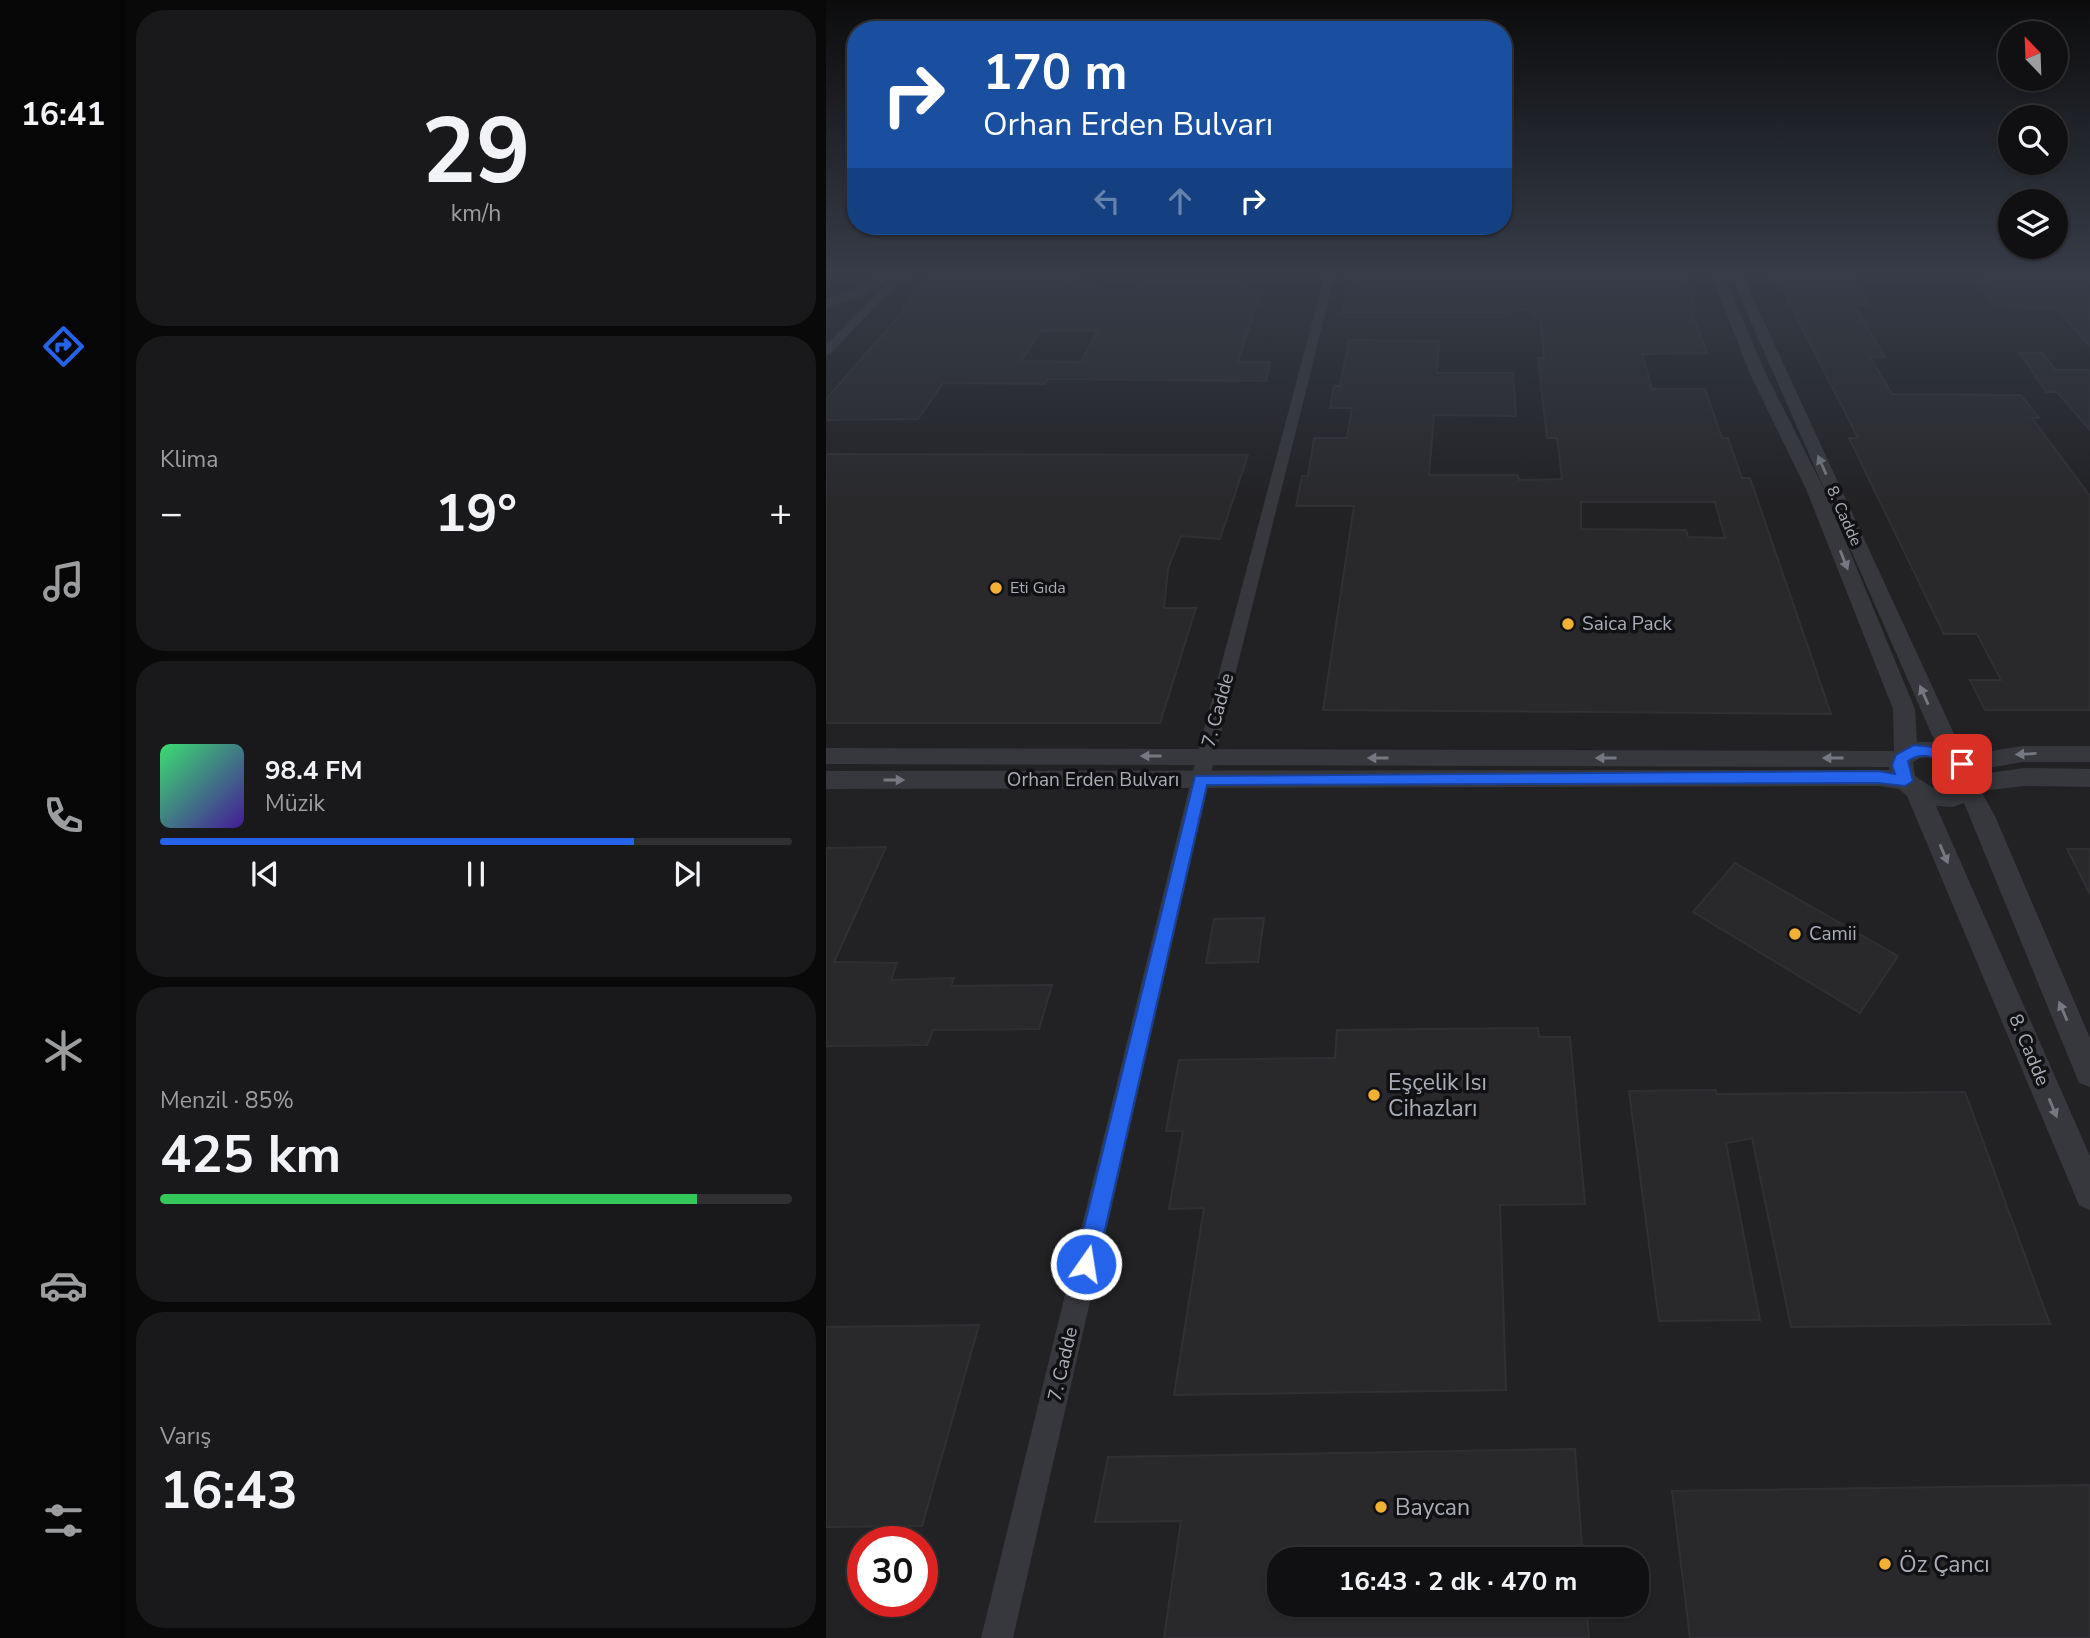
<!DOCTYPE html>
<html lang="tr">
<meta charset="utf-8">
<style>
:root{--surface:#101012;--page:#19191b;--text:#f1f3f6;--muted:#9c9d9f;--line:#303032;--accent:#2563eb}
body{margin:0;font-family:"Nunito Sans",sans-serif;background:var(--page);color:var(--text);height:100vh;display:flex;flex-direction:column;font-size:26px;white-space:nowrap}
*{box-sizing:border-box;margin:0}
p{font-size:23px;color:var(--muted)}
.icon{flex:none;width:38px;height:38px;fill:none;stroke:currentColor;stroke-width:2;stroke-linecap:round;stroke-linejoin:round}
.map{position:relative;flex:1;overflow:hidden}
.side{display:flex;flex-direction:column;gap:10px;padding:10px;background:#09090a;width:700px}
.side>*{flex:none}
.guide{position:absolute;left:21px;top:21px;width:665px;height:214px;border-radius:28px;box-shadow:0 2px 5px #0004,0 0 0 2px var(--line);background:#1a4fa0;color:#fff;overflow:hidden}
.needle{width:46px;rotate:337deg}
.tools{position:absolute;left:1172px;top:21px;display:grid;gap:14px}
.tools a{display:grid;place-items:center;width:70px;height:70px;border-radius:50%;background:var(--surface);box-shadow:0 2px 5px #0004,0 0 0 2px var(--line);font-size:35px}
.speed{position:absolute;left:21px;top:1526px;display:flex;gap:14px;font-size:35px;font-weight:700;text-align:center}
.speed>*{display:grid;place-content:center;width:91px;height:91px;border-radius:50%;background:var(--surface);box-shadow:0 2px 5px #0004,0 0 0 2px var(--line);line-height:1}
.speed .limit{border:10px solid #d22;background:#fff;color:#111}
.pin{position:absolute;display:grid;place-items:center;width:60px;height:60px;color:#fff;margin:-30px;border-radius:14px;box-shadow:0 4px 10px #0006}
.me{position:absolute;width:77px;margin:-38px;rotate:13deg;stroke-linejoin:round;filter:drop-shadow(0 0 5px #0008)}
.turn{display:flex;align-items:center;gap:24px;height:147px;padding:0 21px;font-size:32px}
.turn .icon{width:91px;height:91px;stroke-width:2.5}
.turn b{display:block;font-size:49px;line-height:60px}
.lanes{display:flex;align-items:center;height:66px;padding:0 21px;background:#0003;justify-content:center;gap:35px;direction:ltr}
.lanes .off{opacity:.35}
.big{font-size:52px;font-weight:700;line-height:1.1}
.side .tile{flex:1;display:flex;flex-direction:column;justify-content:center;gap:10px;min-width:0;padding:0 24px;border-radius:28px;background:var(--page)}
.side .dial{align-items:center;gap:0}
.dial b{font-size:91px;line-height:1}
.song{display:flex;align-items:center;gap:21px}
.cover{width:84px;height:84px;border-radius:10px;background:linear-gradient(135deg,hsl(140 70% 55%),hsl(260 70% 35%))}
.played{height:7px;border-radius:4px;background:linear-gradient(90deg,var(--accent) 75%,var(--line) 75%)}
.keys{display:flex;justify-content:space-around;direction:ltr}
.heat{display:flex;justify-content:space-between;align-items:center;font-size:38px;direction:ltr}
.charge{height:10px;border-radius:5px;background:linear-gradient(90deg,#34c759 85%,var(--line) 0)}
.trip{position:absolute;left:441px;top:1547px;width:382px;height:70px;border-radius:28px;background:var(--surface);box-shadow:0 2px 5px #0004,0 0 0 2px var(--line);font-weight:700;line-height:70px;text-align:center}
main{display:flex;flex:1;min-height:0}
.tabs{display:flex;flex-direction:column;width:126px;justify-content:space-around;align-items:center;background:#060607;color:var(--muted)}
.tabs .icon{width:49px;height:49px}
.tabs .on{color:var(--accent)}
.tabs b{font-size:32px;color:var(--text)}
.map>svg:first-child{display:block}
</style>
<main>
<nav class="tabs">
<b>16:41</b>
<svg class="icon on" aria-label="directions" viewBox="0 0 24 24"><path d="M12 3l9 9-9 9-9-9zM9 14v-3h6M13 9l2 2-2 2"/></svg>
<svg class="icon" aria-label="music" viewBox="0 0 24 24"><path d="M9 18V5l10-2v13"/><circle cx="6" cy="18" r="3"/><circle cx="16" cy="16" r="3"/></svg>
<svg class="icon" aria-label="phone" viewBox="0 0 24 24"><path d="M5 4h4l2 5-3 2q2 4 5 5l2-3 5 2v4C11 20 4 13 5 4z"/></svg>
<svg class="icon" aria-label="climate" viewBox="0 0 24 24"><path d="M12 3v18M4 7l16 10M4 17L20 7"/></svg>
<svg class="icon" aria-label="car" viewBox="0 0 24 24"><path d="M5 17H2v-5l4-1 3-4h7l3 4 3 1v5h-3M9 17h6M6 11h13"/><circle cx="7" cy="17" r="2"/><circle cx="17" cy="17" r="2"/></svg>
<svg class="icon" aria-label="filters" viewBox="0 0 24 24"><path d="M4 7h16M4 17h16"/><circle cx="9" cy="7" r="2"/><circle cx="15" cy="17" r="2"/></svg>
</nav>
<section class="side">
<div class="tile dial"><b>29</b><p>km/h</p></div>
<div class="tile"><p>Klima</p>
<div class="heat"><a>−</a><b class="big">19°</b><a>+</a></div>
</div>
<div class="tile">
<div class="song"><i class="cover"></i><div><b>98.4 FM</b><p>Müzik</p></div></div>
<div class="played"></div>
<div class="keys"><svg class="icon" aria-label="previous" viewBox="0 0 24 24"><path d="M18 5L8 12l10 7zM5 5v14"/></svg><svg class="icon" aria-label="pause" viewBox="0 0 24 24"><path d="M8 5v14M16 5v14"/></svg><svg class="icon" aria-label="next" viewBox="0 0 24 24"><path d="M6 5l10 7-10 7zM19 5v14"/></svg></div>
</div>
<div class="tile"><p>Menzil · 85%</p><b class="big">425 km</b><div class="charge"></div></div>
<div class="tile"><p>Varış</p><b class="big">16:43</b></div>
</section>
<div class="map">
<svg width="1264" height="1638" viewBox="0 0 1264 1638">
<rect width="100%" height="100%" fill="#161618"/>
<path fill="#222225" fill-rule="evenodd" d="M0 274H1264V1638H0ZM37 1542H96V1601H37ZM453 1559H810V1605H453Z"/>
<g fill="#29292c" stroke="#303034" stroke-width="2" fill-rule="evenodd">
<path d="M106 274H249L242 284H274L268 294H308L315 282H422L418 293H434L412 362H444L440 381 222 379 219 384 117 383 92 419 0 420V399L81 307H77ZM272 330 255 362 195 361 215 331Z"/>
<path d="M527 274 859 276 870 309H865L881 353 816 354 826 389H879L896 438H902L916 478H924L1005 714 497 710 528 506H470L476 476H482L488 438H521L526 408H504L508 386H514L523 340 613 341 611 373H687L690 416 608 415 603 475H692L693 480 736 479 731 438H721L712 358H718L714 317H707L706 308 684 312H517ZM755 502H889L899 538 862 537 860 530 755 529Z"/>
<polygon points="949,274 1022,274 1042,305 1028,305 1059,357 1044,357 1066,394 1195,395 1213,418 1206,418 1264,496 1264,710 1159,710 1144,680 1175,680 1151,634 1118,634 1023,438 1032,438"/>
<polygon points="1157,274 1264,274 1264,346 1229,308 1171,307 1150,281 1163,281"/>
<polygon points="1194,353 1216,353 1230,370 1264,370 1264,430 1231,392 1220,392"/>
<polygon points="0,454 422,455 394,539 355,536 342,569 338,608 370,608 334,723 0,723"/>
<polygon points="60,847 8,962 71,963 65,980 128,978 125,986 226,985 213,1029 107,1030 101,1045 0,1046 0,848"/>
<polygon points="1241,849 1264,849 1264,894"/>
<polygon points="909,863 1072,956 1034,1013 867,912"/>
<polygon points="438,918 432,962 380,963 388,919"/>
<polygon points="712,1028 713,1037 744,1037 759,1204 674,1205 680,1390 348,1395 378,1208 343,1209 357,1131 340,1131 353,1060 509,1058 511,1030"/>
<polygon points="890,1090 891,1094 1139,1092 1224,1324 965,1327 926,1138 900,1143 934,1320 833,1321 803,1091"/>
<polygon points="153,1325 96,1526 0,1527 0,1327"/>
<polygon points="749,1449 757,1559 453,1559 453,1605 760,1605 763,1638 338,1638 355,1521 269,1522 282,1457"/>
<polygon points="1264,1485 1264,1638 864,1638 846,1491"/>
</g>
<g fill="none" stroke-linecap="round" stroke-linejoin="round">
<g fill="#37383d" fill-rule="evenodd">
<polygon points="70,274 88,274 77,278 4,354 0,355 0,345"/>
<polygon points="499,274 509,274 389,756 187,1638 155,1638 371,756"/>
</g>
<g fill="#37383d" fill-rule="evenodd">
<polygon points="58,274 73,274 36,296 0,308 0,299 26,290"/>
<path d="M885 274H897L940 374 998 489 1089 709 1091 742H1109L904 274H916L1136 751 1141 755 1196 746H1264V762H1196L1152 770 1155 774 1199 768 1264 769V787L1199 786 1155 791 1169 816 1264 1038V1087L1253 1083 1249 1073 1138 803 1127 807 1110 806 1264 1156V1210L1253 1205 1081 796 1073 789 1052 786 0 789V771L1063 770V767L0 764V748L1068 751 1067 709 980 489 924 374ZM1106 757 1129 770 1133 782 1129 787 1107 788 1089 776 1087 762 1094 758Z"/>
</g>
</g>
<defs><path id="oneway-solid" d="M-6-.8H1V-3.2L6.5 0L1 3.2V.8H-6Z" transform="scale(1.75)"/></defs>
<g fill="#757881">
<use href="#oneway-solid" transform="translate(996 465) rotate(-114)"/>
<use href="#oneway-solid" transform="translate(1018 560) rotate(68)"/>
<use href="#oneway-solid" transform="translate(1098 695) rotate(-114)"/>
<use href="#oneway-solid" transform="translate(1200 754) rotate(177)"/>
<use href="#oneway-solid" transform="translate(325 756) rotate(-180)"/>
<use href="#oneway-solid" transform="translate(552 758) rotate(-180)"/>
<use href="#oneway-solid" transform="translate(780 758) rotate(-180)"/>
<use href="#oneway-solid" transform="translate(1007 758) rotate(-180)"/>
<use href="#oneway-solid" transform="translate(68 780)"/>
<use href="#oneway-solid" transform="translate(1118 854) rotate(67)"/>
<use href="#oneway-solid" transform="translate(1237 1011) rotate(-113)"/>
<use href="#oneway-solid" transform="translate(1227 1108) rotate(67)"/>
</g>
<linearGradient id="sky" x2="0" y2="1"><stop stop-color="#0c0c0d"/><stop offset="0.54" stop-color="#363c48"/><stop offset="1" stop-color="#363c48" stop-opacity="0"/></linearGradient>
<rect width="1264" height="503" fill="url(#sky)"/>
<path fill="#2563eb" stroke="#184099" stroke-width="2" d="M1088 745 1123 749 1144 764 1136 769C1117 763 1102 748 1082 761L1087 781 1079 786 1052 783 381 785 271 1264 268 1272 260 1275 252 1272 249 1264 369 776 1052 771 1069 774 1066 765 1070 755Z"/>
<g fill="#f2b134" stroke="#111113" stroke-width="2.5">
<circle cx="170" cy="588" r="7"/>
<circle cx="742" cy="624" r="7"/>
<circle cx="969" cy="934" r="7"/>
<circle cx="548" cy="1095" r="7"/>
<circle cx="555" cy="1507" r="7"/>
<circle cx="1059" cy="1564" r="7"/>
</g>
<g text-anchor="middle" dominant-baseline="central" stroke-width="7" stroke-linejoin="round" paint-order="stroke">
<g font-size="16" fill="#a8adb8" stroke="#111113">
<text transform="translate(1018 516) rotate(66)">8. Cadde</text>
</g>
<g font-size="16" fill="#a8adb8" stroke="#111113" text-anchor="start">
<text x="184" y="588">Eti Gıda</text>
</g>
<g font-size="19" fill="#a8adb8" stroke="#111113" text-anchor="start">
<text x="756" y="624">Saica Pack</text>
<text x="983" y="934">Camii</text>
</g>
<g font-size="19" fill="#a8adb8" stroke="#111113">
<text transform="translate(392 710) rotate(-75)">7. Cadde</text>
<text x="267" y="780">Orhan Erden Bulvarı</text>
<text transform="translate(1203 1050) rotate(67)">8. Cadde</text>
<text transform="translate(237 1364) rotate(-77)">7. Cadde</text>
</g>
<g font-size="23" fill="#a8adb8" stroke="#111113" text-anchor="start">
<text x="562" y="1082">Eşçelik Isı<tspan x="562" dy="26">Cihazları</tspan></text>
<text x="569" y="1507">Baycan</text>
<text x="1073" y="1564">Öz Çancı</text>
</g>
</g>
</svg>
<div class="tools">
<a><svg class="needle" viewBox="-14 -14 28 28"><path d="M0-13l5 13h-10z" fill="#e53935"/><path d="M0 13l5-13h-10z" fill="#9c9d9f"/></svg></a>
<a><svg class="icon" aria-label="search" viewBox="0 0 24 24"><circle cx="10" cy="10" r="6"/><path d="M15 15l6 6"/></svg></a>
<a><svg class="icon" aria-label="layers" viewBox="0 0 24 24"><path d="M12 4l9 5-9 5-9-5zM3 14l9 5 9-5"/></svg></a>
</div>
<div class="speed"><div class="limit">30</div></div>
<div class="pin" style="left:1136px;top:764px;background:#d93025"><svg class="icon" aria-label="arrive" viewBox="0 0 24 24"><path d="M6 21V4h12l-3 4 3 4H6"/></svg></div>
<svg class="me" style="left:260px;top:1264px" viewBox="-20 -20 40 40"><circle r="17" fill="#2563eb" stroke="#fff" stroke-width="3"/><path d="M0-11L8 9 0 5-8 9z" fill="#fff"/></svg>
<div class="trip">16:43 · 2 dk · 470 m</div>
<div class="guide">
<div class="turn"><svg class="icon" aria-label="right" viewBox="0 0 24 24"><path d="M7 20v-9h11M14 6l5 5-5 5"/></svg><div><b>170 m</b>Orhan Erden Bulvarı</div></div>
<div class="lanes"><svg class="icon off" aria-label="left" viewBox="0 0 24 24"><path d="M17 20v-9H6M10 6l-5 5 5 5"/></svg><svg class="icon off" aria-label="ahead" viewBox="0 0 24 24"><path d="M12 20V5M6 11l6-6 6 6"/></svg><svg class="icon" aria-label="right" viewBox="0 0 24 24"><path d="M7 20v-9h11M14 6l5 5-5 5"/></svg></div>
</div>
</div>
</main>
